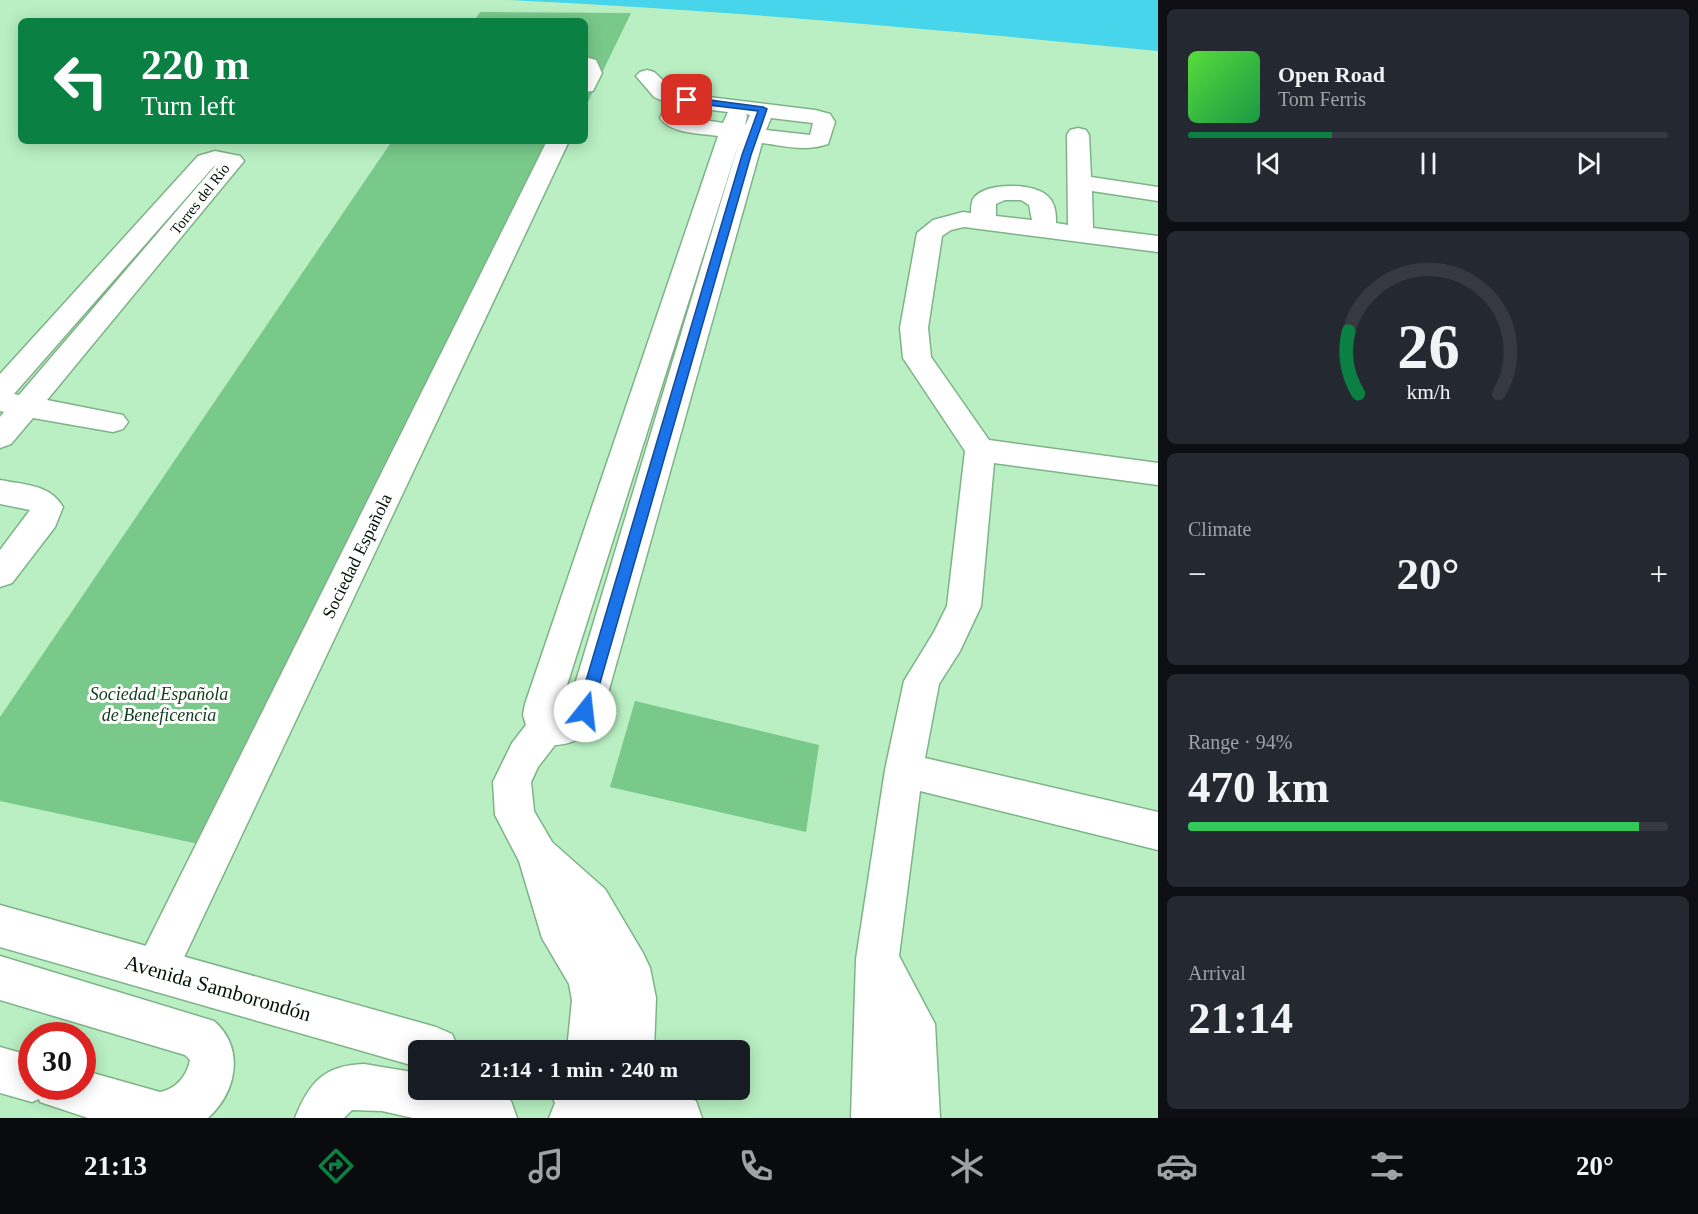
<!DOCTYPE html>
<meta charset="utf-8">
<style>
:root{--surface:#171b24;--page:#242831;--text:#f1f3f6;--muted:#9ea1a6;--line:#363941;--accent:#0b8043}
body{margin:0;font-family:"Times New Roman",serif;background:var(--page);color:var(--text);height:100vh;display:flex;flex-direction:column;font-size:22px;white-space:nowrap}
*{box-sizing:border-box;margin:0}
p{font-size:20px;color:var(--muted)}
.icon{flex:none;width:33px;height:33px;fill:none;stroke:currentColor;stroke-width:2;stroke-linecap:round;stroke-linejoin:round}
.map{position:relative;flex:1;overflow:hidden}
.side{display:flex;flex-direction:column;gap:9px;padding:9px;background:#0d0f14;width:540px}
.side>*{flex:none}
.banner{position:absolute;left:18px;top:18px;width:570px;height:126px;border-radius:9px;box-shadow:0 3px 15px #0003;background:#0b8043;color:#fff;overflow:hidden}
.speed{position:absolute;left:18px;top:1022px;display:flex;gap:12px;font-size:30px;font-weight:700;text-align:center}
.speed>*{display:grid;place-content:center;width:78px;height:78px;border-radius:50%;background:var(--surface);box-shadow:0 3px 15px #0003;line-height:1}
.speed .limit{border:9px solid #d22;background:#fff;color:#111}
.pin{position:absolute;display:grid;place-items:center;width:51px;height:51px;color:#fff;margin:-26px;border-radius:12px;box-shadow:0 3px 9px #0006}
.me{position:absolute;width:66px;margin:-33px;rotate:16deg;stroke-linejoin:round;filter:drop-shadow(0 0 4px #0008)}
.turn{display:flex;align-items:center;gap:21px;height:126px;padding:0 24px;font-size:27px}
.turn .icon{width:78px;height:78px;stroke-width:2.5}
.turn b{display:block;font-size:42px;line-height:51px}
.big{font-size:45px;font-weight:700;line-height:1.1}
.side .card{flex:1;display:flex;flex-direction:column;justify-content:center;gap:9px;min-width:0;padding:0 21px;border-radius:9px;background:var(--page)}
.side .dial{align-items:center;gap:0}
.dial svg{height:156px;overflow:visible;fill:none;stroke:var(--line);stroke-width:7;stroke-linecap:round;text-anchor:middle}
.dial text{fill:var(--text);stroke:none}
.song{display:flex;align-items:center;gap:18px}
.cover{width:72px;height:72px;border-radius:9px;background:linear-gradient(135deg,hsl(110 70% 55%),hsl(140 70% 35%))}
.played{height:6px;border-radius:3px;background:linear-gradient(90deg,var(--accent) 30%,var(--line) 30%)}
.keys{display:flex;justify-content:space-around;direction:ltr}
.heat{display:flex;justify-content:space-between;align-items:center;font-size:33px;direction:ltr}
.charge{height:9px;border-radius:4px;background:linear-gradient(90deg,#34c759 94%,var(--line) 0)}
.trip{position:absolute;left:408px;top:1040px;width:342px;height:60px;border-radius:9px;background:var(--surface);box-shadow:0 3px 15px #0003;font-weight:700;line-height:60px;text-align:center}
.tabs{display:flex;height:96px;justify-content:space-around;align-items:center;background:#090b0e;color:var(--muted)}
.tabs .icon{width:42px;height:42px}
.tabs .on{color:var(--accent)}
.tabs b{font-size:27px;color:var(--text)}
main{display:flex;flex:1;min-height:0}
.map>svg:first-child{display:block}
</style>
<main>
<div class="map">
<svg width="1158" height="1118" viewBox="0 0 1158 1118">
<rect width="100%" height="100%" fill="#b9efc2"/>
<g fill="#79c98a">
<polygon points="480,12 631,13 585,108 585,21 474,21"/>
<polygon points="392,141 569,141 226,850 0,801 0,717"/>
<polygon points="635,701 819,745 806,832 610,787"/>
</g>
<path fill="#46d5ea" d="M509 0H1158V51C942 30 726 10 509 0Z"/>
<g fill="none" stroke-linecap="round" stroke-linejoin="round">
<g stroke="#7eb388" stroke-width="3">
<g id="minor">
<polygon points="585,57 596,60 602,73 593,91 585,92"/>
<path d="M647 70 654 72 670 87 684 94 815 110 830 114 835 122 828 144C805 152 786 146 762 143L603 711C594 731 579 744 555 745L538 767 531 782 534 811 552 842 605 889 643 953 650 968 656 998 654 1050H567L572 1000 569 984 542 938 519 861 495 815 493 782 512 743 526 725 523 715 525 704 718 136C700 133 671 134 660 118L667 103 654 97 636 76 640 72ZM687 107H688L728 112 723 123 685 117 683 116ZM746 114 750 115 745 126 747 116ZM771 118 813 123 810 135 766 130ZM740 139 569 704 560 712 561 704Z"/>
<path d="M1078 128 1086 130 1089 135 1091 177 1158 187V201L1092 191 1093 228 1158 236V252L964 227 951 230 942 236 928 328 931 357 989 440 1158 463V485L994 463 981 606 960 651 939 684 925 758 1158 812V850L920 791 899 956 935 1024 940 1118H851L856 959 885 770 904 681 934 632 947 606 965 451 903 358 900 328 917 233 933 220 963 212 971 213C971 208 971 203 973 199 984 182 1030 183 1045 194 1055 201 1056 212 1056 223L1068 225 1067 135 1070 130ZM1005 200H1021L1029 205 1032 220 996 216V204Z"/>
<polygon points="547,141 569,141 171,985 156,992 141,985 134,970 141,955"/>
<path d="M215 151 240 156 244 161 47 400 123 415 128 422 123 429 113 432 33 418 11 444 0 448V417L4 412 0 411V374L198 156ZM216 165 19 395 14 394 214 166Z"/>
<path d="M0 480C24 485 50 484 63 507L55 527 12 583 0 587V550L30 510 0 504Z"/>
</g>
</g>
<g stroke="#7eb388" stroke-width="3">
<g id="highway">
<polygon points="0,905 436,1027 452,1034 459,1050 418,1050 418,1067 0,947"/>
<path d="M0 956 214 1021C245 1048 237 1092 208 1118H88L40 1102 39 1099 32 1102 0 1093V1047L32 1056V1086H82V1070L160 1092C176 1089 187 1076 190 1060L185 1055 0 1000Z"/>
<path d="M364 1064 418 1073V1089C456 1089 475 1087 511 1101L517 1118H413L382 1111 352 1110 344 1118H295C309 1083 324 1065 364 1064Z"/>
<polygon points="549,1089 658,1089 696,1101 702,1118 549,1118 555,1103"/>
</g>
</g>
<use href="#minor" fill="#fff" fill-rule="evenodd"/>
<use href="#highway" fill="#fff" fill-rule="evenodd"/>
</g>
<polygon fill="#1a73e8" stroke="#114b97" stroke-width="1.5" points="687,97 763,107 767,109 751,155 592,711 590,715 585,717 579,715 577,711 742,155 758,111 684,102 684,98"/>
<g text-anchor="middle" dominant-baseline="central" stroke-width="6" stroke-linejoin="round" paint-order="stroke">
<g font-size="15" fill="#011204" stroke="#fff">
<text transform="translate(200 199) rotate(-52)">Torres del Río</text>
</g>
<g font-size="18" fill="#011204" stroke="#fff">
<text transform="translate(357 556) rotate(-64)">Sociedad Española</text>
</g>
<g font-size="18" font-style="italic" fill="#113d1d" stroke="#fff">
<text x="159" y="694">Sociedad Española<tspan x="159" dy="21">de Beneficencia</tspan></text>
</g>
<g font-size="21" fill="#011204" stroke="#fff">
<text transform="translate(218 988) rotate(16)">Avenida Samborondón</text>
</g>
</g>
</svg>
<div class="speed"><div class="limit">30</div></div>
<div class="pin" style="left:687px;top:100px;background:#d93025"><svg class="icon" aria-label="arrive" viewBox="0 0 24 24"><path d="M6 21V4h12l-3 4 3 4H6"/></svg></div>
<svg class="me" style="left:585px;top:711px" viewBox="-20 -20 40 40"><circle r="19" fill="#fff"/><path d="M0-13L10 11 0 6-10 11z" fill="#1a73e8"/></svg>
<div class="trip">21:14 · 1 min · 240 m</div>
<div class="banner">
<div class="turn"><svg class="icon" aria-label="left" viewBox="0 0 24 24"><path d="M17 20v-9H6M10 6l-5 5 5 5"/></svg><div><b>220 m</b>Turn left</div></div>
</div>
</div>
<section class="side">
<div class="card">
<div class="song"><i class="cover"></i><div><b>Open Road</b><p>Tom Ferris</p></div></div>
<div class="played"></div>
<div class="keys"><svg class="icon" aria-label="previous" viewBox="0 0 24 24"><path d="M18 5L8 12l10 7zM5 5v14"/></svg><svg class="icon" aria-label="pause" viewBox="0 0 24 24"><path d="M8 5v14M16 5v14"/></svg><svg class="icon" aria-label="next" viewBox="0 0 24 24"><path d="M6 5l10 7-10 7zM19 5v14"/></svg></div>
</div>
<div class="card dial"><svg viewBox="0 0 100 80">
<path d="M14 69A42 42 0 1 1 86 69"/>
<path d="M14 69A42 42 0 0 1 9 37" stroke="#0b8043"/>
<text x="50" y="56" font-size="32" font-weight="700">26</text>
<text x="50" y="72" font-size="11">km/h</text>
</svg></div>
<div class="card"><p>Climate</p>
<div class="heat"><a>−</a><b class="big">20°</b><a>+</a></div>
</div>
<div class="card"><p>Range · 94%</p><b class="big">470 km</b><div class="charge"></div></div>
<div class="card"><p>Arrival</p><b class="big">21:14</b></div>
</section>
</main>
<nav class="tabs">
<b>21:13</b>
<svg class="icon on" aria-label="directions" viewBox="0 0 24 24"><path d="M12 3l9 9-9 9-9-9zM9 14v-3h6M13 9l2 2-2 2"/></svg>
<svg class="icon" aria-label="music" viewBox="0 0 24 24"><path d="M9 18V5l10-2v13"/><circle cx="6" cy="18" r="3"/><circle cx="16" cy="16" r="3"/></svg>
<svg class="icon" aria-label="phone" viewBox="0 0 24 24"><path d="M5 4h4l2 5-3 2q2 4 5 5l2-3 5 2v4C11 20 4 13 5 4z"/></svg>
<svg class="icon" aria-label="climate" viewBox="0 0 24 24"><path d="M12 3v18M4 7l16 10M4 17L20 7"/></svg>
<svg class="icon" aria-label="car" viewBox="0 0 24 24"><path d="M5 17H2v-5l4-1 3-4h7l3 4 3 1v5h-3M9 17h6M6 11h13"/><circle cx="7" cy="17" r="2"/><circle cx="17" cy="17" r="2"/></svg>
<svg class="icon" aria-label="filters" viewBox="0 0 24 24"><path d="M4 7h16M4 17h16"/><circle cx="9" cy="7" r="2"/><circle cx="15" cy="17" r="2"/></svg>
<b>20°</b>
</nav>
